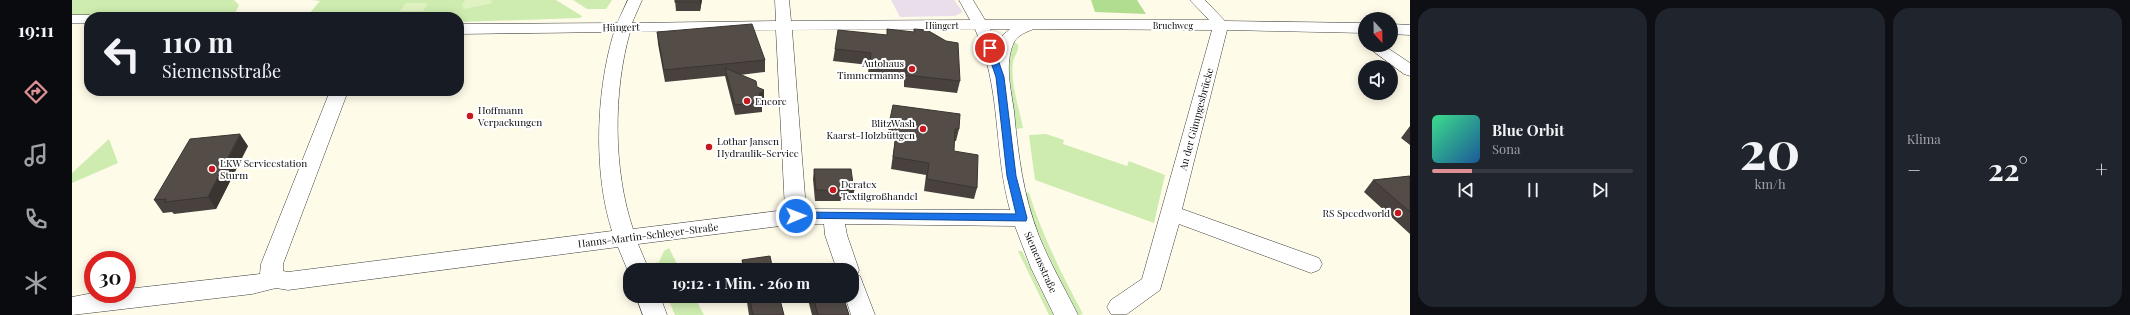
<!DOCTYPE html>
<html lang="de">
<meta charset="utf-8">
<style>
:root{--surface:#171b24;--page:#20242c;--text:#f1f3f6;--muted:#9ea1a6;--line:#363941;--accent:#dd9195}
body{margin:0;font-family:"Playfair Display",serif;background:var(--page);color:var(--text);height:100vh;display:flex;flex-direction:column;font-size:15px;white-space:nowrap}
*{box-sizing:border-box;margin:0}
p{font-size:13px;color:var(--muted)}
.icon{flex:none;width:22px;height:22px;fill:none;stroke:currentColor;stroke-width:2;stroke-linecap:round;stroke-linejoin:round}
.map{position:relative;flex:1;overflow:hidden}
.drawer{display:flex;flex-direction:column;gap:8px;padding:8px;background:#0d0f14;width:720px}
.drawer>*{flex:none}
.hud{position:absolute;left:12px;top:12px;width:380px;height:84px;border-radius:16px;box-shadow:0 2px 10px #0003;background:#171b24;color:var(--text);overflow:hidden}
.needle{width:26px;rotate:158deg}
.fabs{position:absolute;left:1286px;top:12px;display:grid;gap:8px}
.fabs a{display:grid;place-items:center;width:40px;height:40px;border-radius:50%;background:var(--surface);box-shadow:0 2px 10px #0003;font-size:20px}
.speed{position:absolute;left:12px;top:251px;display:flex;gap:8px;font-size:20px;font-weight:700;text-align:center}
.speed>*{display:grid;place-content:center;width:52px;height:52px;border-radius:50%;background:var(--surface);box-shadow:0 2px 10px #0003;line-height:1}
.speed .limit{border:6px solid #d22;background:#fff;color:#111}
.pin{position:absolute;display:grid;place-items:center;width:34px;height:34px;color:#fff;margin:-17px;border:2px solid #fff;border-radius:50%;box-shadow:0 1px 4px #0007}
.me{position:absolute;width:44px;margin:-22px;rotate:89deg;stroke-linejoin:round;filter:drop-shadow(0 0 3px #0008)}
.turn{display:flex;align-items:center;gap:14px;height:84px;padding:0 12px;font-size:18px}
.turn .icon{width:52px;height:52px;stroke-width:2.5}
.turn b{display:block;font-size:28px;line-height:34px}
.big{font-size:30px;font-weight:700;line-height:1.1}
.drawer .card{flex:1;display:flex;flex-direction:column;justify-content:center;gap:6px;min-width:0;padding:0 14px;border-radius:16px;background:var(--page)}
.drawer .dial{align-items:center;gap:0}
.dial b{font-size:52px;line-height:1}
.song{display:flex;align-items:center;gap:12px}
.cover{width:48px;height:48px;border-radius:6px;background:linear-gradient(135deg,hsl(150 70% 55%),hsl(210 70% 35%))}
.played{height:4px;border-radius:2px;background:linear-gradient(90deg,var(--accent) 20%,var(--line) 20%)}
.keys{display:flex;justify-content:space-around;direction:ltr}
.heat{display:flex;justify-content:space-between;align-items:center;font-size:22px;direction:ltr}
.drawer .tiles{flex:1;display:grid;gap:8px;grid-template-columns:repeat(3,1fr)}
.trip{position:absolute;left:551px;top:263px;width:236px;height:40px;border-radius:16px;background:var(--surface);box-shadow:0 2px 10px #0003;font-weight:700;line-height:40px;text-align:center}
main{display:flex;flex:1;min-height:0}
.tab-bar{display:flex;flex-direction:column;width:72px;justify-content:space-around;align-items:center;background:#090b0e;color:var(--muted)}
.tab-bar .icon{width:28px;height:28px}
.tab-bar .selected{color:var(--accent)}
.tab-bar b{font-size:18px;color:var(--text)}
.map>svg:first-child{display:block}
</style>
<main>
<nav class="tab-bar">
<b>19:11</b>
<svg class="icon selected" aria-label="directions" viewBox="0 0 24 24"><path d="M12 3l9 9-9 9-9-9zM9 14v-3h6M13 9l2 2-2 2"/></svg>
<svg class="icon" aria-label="music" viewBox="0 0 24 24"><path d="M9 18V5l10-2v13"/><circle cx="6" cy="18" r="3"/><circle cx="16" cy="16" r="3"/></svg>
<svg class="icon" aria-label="phone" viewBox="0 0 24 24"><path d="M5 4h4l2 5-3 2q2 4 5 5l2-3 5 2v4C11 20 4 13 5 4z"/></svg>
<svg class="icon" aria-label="climate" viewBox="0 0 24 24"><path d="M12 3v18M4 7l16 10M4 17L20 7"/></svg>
</nav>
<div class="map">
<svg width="1338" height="315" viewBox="0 0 1338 315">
<rect width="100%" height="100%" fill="#fffbe9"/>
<polygon fill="#eadeeb" points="819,0 882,0 891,12 883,16 828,17"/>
<g fill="#ceecb0">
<polygon points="0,0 162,0 167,5 161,17 22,17 0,16"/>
<polygon points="239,0 484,0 510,16 508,18 387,22 387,17 180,17 181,13 237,14 248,1"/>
<polygon points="501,0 540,0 534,9 515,9"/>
<path d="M940 39 946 45C947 52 942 56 941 62 938 83 947 107 951 128L944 129 935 58Z"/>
<polygon points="974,134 992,140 991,144 1055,166 1057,161 1093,175 1082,223 963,180 957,135"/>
<polygon points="37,139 46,163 0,183 0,173"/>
<path d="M952 192 957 193C970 235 990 275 1011 314L1007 315C985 275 965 236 952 192Z"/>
<polygon points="597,248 608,270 585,270 583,263 587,262 592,251"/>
<polygon points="946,251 950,251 981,315 977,315"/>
<polygon points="595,296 622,296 632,315 603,315"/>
</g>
<polygon fill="#b1de8e" points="1019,0 1065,0 1074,14 1023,12"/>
<g fill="#e1f2c2">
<polygon points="393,0 418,0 421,3 392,9 390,5"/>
<polygon points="334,3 356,3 351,11 328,11"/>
</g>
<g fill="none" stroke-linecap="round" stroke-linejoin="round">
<g stroke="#3e3e3e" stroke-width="1">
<g id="minor">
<path d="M556 0H570L560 23 704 21 703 0H717L719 21 898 20 887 0H901L913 20H1137L1118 0H1133L1153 21 1293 23V33L1155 30 1110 209 1247 258 1250 264 1247 270 1239 273 1107 224 1088 290 1055 314H1039L1035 307 1039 300 1070 279 1140 30 962 29C954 32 946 35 942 42 932 64 939 89 942 111 946 154 951 195 967 236 978 263 993 289 1006 315H982L959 268 943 226 773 224 775 235 787 270 785 275 788 276 803 315H779L773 296H780V270H765L753 235 752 224H724L566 244 577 270H558V276L546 247 216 290 204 288 180 294 0 315V297L21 293 55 294V289L188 274 189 264 258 91H276L211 264V271L216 272 540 231C521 172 524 91 542 32L387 34V24L545 23ZM903 29C930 88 921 149 938 210L734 209 720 30ZM918 29H938L931 35 925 45ZM704 30 713 210 561 229C541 170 541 91 558 32Z"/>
<polygon points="0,15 17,15 23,17 17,17 17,23 0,23"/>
<polygon points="1319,24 1338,25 1338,35 1319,34"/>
<polygon points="1293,45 1311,45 1338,63 1338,76 1332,74"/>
<polygon points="564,296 588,296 595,315 571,315"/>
</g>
</g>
<use href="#minor" fill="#fff" fill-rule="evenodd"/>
</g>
<g fill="#48413d">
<polygon points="603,0 630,0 628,11 604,11"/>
<polygon points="842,29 888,81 885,93 832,87 832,78 796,73 797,65 761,61 763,49 842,32"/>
<polygon points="585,32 693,60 693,72 668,75 685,87 692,90 692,100 690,101 690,112 663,115 653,76 593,82 586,44"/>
<polygon points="821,105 887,129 884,141 882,141 882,151 905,188 902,199 852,191 854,175 819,169 824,132 816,131"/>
<polygon points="1338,126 1338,145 1329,138"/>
<polygon points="176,146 144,209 102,214 100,212 91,213 82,200"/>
<polygon points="742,169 782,191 781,201 743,201 741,179"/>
<polygon points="1338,176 1338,234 1292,192 1301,180"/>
<polygon points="670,260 701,270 670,270"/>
<polygon points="674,296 707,296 712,315 677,315"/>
<polygon points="735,296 771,296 777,315 740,315"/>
</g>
<g fill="#3b3532">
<polygon points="628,0 630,0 628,11"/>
<polygon points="692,90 692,100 688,102 687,94"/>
<polygon points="168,134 176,146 144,209 136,197"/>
</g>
<g fill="#544c47" stroke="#3b3532">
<rect x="603" y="0" width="25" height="2"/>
<polygon points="680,24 693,60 592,70 585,32"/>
<polygon points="815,29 842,32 842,29 855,30 874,41 886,43 888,81 834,75 835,66 798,62 799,53 763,49 766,30 815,35"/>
<polygon points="653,68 684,81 685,87 692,90 687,94 690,102 663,105"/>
<polygon points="821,105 888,114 887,129 883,129 882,151 906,155 905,188 855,179 857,163 821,157 826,120 818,119"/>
<polygon points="168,134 136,197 93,202 94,199 82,200 118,139"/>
<polygon points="742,169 779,169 782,191 744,190"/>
<polygon points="1338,176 1338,212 1301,180"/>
<polygon points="698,256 701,270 672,270 670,260"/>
<polygon points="677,296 707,296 712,315 681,315"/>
<polygon points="741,296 771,296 777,315 746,315"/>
</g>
<polygon fill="#1a73e8" stroke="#114b97" points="918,45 922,48 932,77 944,176 955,218 954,221 720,218 720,213 724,212 944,214 935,176 924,77 914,48"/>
<g fill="#c5191f" stroke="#fff" stroke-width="1.5">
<circle cx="840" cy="69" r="4"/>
<circle cx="675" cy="101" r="4"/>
<circle cx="398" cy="116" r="4"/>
<circle cx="851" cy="129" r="4"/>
<circle cx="637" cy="147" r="4"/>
<circle cx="140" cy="169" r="4"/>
<circle cx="761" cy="190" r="4"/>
<circle cx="1326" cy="213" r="4"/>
</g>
<g text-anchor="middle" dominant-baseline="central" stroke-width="4" stroke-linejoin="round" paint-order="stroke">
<g font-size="9" fill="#0b0b0b" stroke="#fff">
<text x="870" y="25">Hüngert</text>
<text x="1101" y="25">Bruchweg</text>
</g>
<g font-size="10" fill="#0b0b0b" stroke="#fff">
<text transform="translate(549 27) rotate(-1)">Hüngert</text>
<text transform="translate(1124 119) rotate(-75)">An der Gümpgesbrücke</text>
<text transform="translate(576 235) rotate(-7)">Hanns-Martin-Schleyer-Straße</text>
<text transform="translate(969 262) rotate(66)">Siemensstraße</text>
</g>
<g font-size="10" fill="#0b0b0b" stroke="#fff" text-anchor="start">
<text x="832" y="63" text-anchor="end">Autohaus<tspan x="832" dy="12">Timmermanns</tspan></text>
<text x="683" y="101">Encore</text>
<text x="406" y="110">Hoffmann<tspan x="406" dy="12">Verpackungen</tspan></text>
<text x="843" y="123" text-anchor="end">BlitzWash<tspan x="843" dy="12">Kaarst-Holzbüttgen</tspan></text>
<text x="645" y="141">Lothar Jansen<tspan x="645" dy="12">Hydraulik-Service</tspan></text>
<text x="148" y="163">LKW Servicestation<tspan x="148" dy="12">Sturm</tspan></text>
<text x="769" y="184">Deratex<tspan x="769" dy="12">Textilgroßhandel</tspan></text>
<text x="1318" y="213" text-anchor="end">RS Speedworld</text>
</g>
</g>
</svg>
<div class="fabs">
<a><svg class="needle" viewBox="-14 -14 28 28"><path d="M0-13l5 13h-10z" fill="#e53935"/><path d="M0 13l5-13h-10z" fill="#9ea1a6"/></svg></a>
<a><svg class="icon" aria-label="sound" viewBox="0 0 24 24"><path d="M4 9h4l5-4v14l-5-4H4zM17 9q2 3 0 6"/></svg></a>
</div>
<div class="speed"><div class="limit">30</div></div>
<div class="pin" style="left:918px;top:48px;background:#d93025"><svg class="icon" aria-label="arrive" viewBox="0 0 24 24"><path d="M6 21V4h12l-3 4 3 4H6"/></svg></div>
<svg class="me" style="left:724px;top:216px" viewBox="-20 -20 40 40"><circle r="17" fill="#1a73e8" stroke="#fff" stroke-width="3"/><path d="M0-11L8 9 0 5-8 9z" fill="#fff"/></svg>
<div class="trip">19:12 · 1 Min. · 260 m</div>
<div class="hud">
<div class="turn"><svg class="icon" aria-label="left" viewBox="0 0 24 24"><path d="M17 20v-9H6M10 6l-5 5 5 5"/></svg><div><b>110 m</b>Siemensstraße</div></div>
</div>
</div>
<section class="drawer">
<div class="tiles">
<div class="card">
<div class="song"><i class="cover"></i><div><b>Blue Orbit</b><p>Sona</p></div></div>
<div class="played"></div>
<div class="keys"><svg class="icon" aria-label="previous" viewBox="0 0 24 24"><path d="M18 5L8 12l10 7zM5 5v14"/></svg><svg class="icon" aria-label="pause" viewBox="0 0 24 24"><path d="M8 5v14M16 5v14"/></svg><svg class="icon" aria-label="next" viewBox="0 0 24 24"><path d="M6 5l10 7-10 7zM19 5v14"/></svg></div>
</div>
<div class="card dial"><b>20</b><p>km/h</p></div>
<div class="card"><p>Klima</p>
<div class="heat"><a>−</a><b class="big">22°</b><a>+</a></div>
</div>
</div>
</section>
</main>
